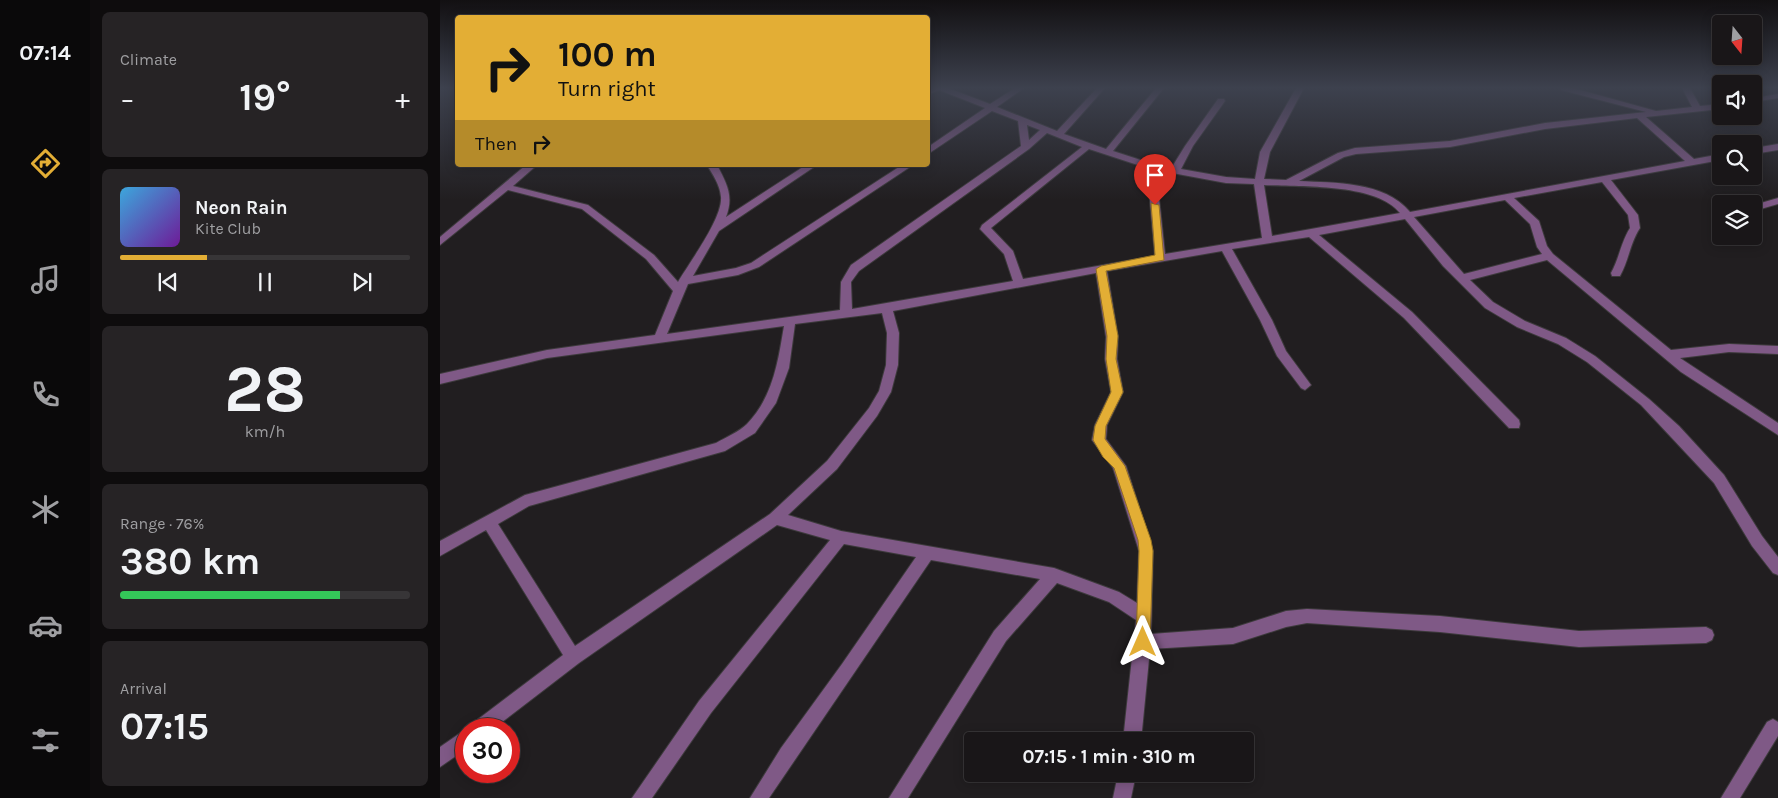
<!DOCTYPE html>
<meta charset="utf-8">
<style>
:root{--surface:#191618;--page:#262325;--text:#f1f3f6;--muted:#9f9fa2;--line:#373537;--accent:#e3ae35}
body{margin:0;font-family:Karla,sans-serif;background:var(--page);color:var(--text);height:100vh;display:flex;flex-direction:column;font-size:19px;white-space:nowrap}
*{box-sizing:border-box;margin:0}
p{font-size:16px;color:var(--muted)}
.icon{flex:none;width:28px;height:28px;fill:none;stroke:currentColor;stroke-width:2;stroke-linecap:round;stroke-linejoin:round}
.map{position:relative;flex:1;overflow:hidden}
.side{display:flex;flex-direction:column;gap:12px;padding:12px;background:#0e0c0d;width:350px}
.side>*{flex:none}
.guide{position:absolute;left:15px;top:15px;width:475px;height:152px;border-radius:5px;box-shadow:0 2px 12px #0003,0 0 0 1px var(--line);background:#e3ae35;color:#111;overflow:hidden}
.needle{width:32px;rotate:163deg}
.controls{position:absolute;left:1272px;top:15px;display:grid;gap:10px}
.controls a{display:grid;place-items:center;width:50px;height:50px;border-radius:5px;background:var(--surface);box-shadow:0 2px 12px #0003,0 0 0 1px var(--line);font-size:25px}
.speed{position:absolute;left:15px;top:718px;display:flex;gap:10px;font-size:25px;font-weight:700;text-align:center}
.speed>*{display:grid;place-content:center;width:65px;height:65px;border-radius:50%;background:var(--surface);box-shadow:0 2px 12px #0003,0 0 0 1px var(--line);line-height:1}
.speed .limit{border:8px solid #d22;background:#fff;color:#111}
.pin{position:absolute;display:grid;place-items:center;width:42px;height:42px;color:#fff;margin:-51px -21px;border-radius:50% 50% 50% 0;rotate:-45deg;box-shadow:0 0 5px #0007}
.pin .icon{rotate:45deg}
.me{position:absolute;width:55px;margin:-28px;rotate:0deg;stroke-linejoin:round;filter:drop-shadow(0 0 4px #0008)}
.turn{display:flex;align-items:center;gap:18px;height:105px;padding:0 20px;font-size:22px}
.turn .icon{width:65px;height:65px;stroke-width:2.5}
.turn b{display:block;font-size:35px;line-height:42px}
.then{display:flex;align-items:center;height:48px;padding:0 20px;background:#0003;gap:10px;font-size:19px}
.big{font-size:38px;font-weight:700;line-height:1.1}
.side .widget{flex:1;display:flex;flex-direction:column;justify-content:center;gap:8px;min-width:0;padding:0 18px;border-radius:8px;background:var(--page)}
.side .dial{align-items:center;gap:0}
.dial b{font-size:65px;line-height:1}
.song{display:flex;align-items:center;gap:15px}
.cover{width:60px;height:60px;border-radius:8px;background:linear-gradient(135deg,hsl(200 70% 55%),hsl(280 70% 35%))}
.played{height:5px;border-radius:2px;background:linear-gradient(90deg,var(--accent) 30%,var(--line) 30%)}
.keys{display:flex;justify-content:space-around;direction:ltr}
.heat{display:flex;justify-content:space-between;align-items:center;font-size:28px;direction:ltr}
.charge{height:8px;border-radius:4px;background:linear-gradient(90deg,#34c759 76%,var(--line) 0)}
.trip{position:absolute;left:524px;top:732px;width:290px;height:50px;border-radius:5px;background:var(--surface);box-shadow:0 2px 12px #0003,0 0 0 1px var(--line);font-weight:700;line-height:50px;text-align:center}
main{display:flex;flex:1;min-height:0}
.dock{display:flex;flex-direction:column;width:90px;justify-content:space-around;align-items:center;background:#0a090a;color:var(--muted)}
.dock .icon{width:35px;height:35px}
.dock .on{color:var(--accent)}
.dock b{font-size:22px;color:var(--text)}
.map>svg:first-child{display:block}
</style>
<main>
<nav class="dock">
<b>07:14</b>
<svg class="icon on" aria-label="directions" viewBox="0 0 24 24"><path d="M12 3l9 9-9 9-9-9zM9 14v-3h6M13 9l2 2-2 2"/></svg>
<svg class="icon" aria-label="music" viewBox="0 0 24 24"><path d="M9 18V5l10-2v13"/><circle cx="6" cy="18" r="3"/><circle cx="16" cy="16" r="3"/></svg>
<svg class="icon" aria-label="phone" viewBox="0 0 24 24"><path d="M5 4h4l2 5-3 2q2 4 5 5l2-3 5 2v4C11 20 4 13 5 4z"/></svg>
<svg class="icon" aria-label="climate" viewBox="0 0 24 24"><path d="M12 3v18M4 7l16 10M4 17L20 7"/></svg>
<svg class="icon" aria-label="car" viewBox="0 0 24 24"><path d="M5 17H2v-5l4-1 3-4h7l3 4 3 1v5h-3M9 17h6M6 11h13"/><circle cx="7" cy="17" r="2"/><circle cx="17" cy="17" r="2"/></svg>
<svg class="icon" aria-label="filters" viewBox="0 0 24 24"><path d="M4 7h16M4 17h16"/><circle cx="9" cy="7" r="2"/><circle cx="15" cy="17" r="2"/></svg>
</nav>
<section class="side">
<div class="widget"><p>Climate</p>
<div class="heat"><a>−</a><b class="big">19°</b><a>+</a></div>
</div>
<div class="widget">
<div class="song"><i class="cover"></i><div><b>Neon Rain</b><p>Kite Club</p></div></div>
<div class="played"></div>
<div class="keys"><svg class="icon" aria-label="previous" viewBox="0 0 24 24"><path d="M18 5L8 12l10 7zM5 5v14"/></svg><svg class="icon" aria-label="pause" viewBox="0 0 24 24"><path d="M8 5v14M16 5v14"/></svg><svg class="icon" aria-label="next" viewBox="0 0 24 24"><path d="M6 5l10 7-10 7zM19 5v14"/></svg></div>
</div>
<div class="widget dial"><b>28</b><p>km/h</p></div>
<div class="widget"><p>Range · 76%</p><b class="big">380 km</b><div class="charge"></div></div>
<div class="widget"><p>Arrival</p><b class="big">07:15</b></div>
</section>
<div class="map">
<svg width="1338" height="798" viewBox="0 0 1338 798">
<rect width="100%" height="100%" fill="#211e20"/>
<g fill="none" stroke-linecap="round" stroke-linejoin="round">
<g stroke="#3d3a3c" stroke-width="2">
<g id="minor">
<path d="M491 88H508L550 104 575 88H584L557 107 617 131 657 88H665L624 134 666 149 716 88H724L673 151 713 164 732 167 745 146 778 99H784L785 101 753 146 741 169 786 177 815 179 820 152 856 88H864L830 152 824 179 846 180 898 153 915 148 1010 141 1105 123 1206 112 1121 90 1120 88H1133L1216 111 1252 107 1242 88H1250L1260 106 1281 104V109L1206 117 1254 159 1281 154V160L1171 180 1198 215 1200 228C1190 243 1189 260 1180 276H1172L1171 273C1179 259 1181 242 1190 228L1188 215 1162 182 1074 198 1099 221 1107 246 1113 254 1231 350 1289 344 1338 346V354L1289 352 1240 358 1338 423V435L1241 372 1107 260 1030 280 1053 302 1085 321 1126 338 1155 356 1209 399 1239 426 1284 475 1322 536 1338 557V575L1333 573 1312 546 1274 483 1201 405 1147 362 1118 344 1077 327 1045 308 1003 266 965 219 879 235 972 312 1079 420 1080 424 1079 428H1069L964 318 869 237 792 249 832 320 846 351 871 385 865 390 861 388 837 356 820 320 782 251 667 271 678 337 677 359 683 392 667 425 666 439 686 466 713 551 711 634 793 628 846 611 867 609 1000 616 1139 631 1266 627 1272 630 1274 635 1272 640 1266 643 1139 647 1000 632 867 623 846 627 793 644 710 649 701 741H683L696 620 669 602 617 583 566 641 468 798H449L554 631 600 579 491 560 329 798H310L341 748 402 664 476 557 404 544 271 713 212 798H192L259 701 390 540 337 525 139 663 53 729H31L33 723 123 655 46 530 0 556V541L85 495 276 443C286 437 299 432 307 424 333 397 338 362 344 326L107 358 0 384V374L107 350 215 335 233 291 206 259 142 209 68 190 0 245V237L86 165H97L73 186 148 205 214 255 238 282C249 263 283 218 281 197 280 185 273 175 267 165H277C287 184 294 196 286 217L366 165H377L279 231 253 276 296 268 311 263 462 165H473L319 267 298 275 248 284 227 334 400 310 401 282 411 265 581 146 578 121 552 111 488 154V147L545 108 499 90 488 95V90ZM1197 118 1245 161 970 212C944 181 895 183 859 181L904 157 916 154 1010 147 1105 129ZM587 125 600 130 589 140ZM607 133 642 147 542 225 540 229 564 254 573 281 412 309 411 282 419 271 589 149ZM649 149 707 168 715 256 583 279 573 251 551 228ZM716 170 786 183 814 184 822 238 725 254ZM824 185C861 187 936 183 960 213L832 236ZM1065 200 1090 224 1097 247 1102 254 1024 274 974 217ZM656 273 666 337 665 359 671 392 655 425 652 440 673 468 699 551 697 603 679 592 614 568 401 531 348 515 397 469 437 416 451 392 458 365 459 333 453 311ZM442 313 447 333 446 365 439 391 429 408 387 461 330 514 135 646 58 524 89 506 285 451 315 433 336 403 349 368 355 324Z"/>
<polygon points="1338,94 1338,98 1314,102 1314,98"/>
<polygon points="1338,144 1338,150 1314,154 1314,148"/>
<polygon points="1338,198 1338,204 1314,211 1314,205"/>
<polygon points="1333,719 1338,722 1338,736 1300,798 1281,798 1327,722"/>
<polygon points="26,729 26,749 0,767 0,747"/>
<polygon points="678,774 696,774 691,798 673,798"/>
</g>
</g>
<use href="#minor" fill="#7f5986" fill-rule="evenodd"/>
</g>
<linearGradient id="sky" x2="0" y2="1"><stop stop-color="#121012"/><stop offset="0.44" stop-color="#3d414e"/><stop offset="1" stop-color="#3d414e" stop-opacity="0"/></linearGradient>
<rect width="1338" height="200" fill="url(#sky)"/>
<polygon fill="#e3ae35" stroke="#947122" points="711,203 719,205 724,260 666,271 678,336 676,359 683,392 666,426 665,439 685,466 711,540 713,551 710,642 708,647 703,649 698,647 696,642 699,551 698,540 674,468 663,457 653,440 655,426 671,392 666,359 667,336 656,269 661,266 715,255"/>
</svg>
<div class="controls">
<a><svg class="needle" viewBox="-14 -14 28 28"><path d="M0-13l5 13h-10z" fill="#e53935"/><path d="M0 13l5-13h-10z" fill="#9f9fa2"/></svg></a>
<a><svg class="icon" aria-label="sound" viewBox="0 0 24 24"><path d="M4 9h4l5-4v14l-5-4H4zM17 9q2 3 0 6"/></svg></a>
<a><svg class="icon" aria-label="search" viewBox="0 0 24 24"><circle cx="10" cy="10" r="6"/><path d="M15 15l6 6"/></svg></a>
<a><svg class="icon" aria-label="layers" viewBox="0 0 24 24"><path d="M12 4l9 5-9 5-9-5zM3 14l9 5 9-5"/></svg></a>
</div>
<div class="speed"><div class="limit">30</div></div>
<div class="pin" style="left:715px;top:205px;background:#d93025"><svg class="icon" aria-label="arrive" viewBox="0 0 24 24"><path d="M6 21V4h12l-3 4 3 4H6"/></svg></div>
<svg class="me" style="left:703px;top:642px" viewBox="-20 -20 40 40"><path d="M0-17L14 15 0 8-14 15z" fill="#e3ae35" stroke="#fff" stroke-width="4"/></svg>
<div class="trip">07:15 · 1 min · 310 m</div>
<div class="guide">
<div class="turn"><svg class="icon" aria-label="right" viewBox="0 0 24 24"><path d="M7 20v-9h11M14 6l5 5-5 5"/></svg><div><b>100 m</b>Turn right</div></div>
<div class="then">Then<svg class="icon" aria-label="right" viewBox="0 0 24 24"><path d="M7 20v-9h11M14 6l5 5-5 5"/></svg></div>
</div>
</div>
</main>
